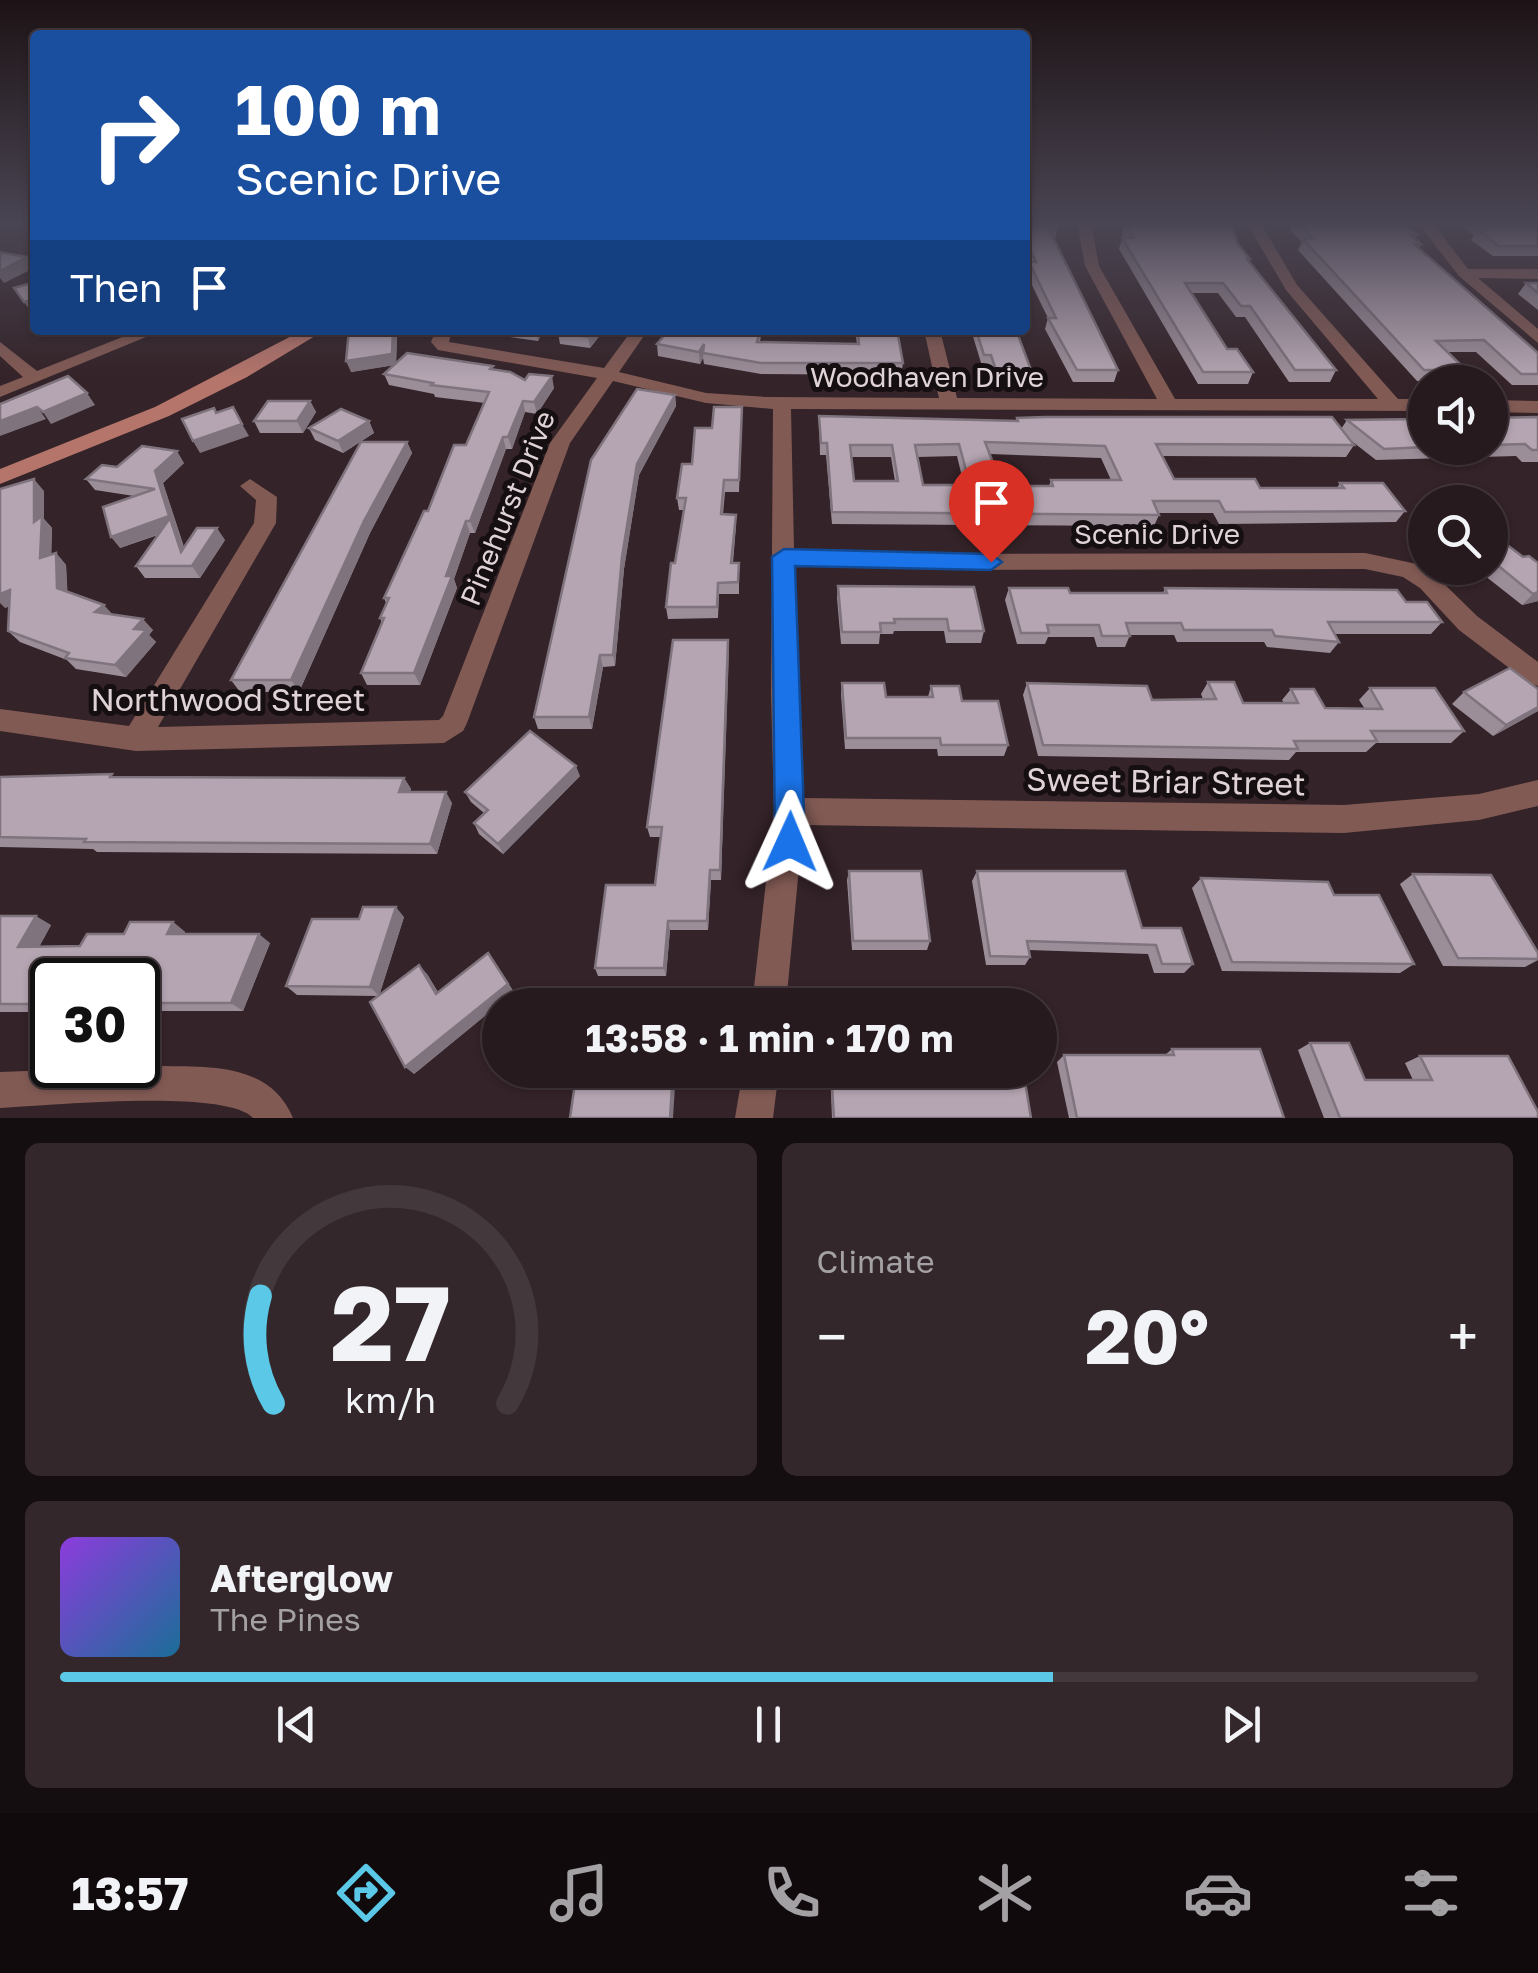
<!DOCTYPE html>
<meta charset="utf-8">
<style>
:root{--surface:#271a1e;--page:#33272b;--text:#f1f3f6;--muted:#a4a1a4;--line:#43383c;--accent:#5ac8e6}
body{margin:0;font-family:"Golos Text",sans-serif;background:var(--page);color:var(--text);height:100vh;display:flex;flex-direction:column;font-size:38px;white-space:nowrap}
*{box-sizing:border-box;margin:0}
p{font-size:32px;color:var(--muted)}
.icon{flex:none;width:55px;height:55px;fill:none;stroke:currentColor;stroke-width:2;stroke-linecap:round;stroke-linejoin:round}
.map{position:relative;height:1118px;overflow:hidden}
.side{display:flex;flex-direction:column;gap:25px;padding:25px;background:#150e10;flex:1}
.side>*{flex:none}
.hud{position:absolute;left:30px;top:30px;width:1000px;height:305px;border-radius:10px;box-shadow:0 2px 8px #0004,0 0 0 2px var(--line);background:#1a4fa0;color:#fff;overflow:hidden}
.fabs{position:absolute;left:1408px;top:365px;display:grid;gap:20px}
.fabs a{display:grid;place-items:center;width:100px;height:100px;border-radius:50%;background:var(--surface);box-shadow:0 2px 8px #0004,0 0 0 2px var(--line);font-size:50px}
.speed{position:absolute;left:30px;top:958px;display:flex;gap:20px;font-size:50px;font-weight:700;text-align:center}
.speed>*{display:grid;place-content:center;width:130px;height:130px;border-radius:50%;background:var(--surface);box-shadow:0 2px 8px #0004,0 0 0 2px var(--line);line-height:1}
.speed .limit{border:5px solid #111;border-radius:15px;background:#fff;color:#111}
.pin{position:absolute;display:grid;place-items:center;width:85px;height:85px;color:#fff;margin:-102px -42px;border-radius:50% 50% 50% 0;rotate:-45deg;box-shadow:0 0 10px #0007}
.pin .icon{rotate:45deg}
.me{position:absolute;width:110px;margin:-55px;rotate:1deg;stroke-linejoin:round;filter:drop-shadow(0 0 8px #0008)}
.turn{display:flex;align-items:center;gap:35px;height:210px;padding:0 40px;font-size:45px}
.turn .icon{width:130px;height:130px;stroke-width:2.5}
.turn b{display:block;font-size:70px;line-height:85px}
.then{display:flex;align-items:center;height:95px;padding:0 40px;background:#0003;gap:20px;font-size:38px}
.big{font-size:75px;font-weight:700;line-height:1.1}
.side .tile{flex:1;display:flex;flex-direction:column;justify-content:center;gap:15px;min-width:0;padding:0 35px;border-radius:15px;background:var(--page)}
.side .dial{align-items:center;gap:0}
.dial svg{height:260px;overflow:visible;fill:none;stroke:var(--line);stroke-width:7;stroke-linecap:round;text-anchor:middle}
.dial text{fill:var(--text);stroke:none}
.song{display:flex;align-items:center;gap:30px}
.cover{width:120px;height:120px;border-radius:15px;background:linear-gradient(135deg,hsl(270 70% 55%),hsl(200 70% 35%))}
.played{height:10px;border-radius:5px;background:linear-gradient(90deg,var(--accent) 70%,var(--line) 70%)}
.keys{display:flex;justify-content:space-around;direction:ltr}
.heat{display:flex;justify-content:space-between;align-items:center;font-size:55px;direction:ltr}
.side .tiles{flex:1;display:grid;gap:25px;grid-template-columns:1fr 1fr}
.tile:last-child{grid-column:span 2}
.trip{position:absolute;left:482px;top:988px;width:575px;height:100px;border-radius:50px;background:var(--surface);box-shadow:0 2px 8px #0004,0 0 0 2px var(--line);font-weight:700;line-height:100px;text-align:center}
.dock{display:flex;height:160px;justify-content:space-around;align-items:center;background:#100a0c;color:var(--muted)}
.dock .icon{width:70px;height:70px}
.dock .on{color:var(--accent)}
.dock b{font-size:45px;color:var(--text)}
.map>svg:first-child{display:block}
</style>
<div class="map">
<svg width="1538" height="1118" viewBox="0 0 1538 1118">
<rect width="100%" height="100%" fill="#342328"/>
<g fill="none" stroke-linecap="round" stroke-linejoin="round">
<g fill="#825a54" fill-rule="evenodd">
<polygon points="1077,222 1091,222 1099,266 1175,399 1378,399 1286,290 1246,222 1260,222 1297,285 1398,399 1425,399 1425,411 791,409 794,549 953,554 1365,553 1417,564 1436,576 1477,616 1538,662 1538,686 1529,683 1459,630 1420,588 1403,577 1365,569 953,570 794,565 803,798 1344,805 1479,794 1538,780 1538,806 1479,820 1344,833 803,825 786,1005 752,1005 774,811 771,693 773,409 706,403 613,381 570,443 467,723 463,731 444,743 136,751 0,731 0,709 129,726 254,523 256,500 240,486 250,479 277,497 276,523 158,727 439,720 443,716 550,443 597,378 438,350 431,342 436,330 452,330 449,342 604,368 632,330 648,330 619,372 706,393 766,397 939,398 924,330 940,330 957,398 1157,399 1085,266"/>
<polygon points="1417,222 1432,222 1468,269 1538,269 1538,279 1478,278 1538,329 1538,343 1459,276"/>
<polygon points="140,330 163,330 0,397 0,386 23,377 0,356 0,342 37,371"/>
<polygon points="1490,400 1538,401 1538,413 1490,412"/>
<path d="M160 1066C211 1067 270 1063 293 1118H253C225 1088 46 1106 0 1108V1072Z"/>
<polygon points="743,1070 779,1070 773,1118 735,1118"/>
</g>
<polygon fill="#b5756b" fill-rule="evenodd" points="303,330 325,330 247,377 169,416 0,484 0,469 155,407"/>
</g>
<g fill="#9c8e99" fill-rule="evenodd">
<polygon points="1025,222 1057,222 1058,227 1055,238 1053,238 1118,370 1114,382 1073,382 1045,329 1048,318 1026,273 1029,263 1025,255"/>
<polygon points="1123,222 1230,222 1238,244 1250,259 1249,261 1336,370 1330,382 1289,382 1245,317 1236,317 1218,293 1192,293 1227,349 1253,372 1248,384 1198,384 1119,249 1122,238 1124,238 1122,235"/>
<polygon points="1292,222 1411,222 1413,224 1411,229 1418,234 1415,239 1421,244 1419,248 1538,353 1538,385 1512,385 1476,352 1448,352 1466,370 1458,382 1417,381 1298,250 1302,242 1290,230"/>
<polygon points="1457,222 1538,222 1538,256 1493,256 1471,240 1474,235"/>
<polygon points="1526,283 1538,283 1538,310 1518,294"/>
<polygon points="349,330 402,330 397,336 396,363 494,370 554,388 537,414 525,412 512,449 506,449 475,533 470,533 454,579 457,588 420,685 367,685 361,673 382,623 380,618 386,603 384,598 428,511 466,445 485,403 435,397 434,394 389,385 384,374 393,365 351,372"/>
<polygon points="482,330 543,330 538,341 482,333"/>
<polygon points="560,330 604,330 590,348 560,344 558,333"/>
<polygon points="762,330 760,342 857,344 855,330 897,330 903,363 901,375 761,374 704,364 703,358 700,364 658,356 657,344"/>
<polygon points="971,330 1016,330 1031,370 1028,381 994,381 989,366 982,366"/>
<polygon points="675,395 676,406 639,475 624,569 615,666 603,667 592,729 538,729 534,717 591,460"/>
<polygon points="310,401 316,412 303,433 260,433 254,421"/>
<polygon points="742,407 739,492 725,492 723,514 736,526 733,563 739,563 739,594 719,594 718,618 668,619 666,607 684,510 679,510 677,498 692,464 712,428"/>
<path d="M819 416 1016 421 1017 418 1341 429 1347 420 1425 448H1490V418L1538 417V462H1522L1516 456 1376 460 1349 439 1354 445 1346 457 1162 456 1174 479 1260 488H1337L1340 483 1405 511 1396 522 1219 524 1213 513H1158L1159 515 1154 526 832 524 826 455H820ZM990 454 1101 458 1111 480H1051L1049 486H1002ZM957 456 964 485H923L918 457ZM852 457H891L895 481H854Z"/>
<polygon points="369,421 374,433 343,453 315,440 309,428"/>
<polygon points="407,442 412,453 370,533 299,692 240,692 231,680"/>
<polygon points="184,463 163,483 184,547 225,540 200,578 145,578 136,566 158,535 120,548 134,496 95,490 86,479 117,467"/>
<polygon points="44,491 44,519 52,528 51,554 56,553 66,565 67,592 112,614 153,630 149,635 156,642 126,677 76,669 67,660 20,642 8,631 9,606 5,608"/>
<polygon points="1490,532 1538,601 1522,605 1475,568 1490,568"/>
<polygon points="838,586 984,631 981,643 946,643 944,631 894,631 893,634 880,634 879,644 841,644 837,598"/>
<polygon points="1009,588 1070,593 1163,593 1165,588 1406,602 1442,622 1431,634 1334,634 1339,642 1330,653 1267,647 1264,642 1177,642 1174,635 1130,635 1125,647 1097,647 1094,637 1048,637 1045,644 1017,644 1005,600"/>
<polygon points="728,640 721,880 711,880 708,930 670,930 666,976 598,976 595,968 655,885 661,837 650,837 647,827"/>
<polygon points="1208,682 1243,703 1284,703 1282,700 1291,689 1325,708 1365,709 1359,700 1370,688 1464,731 1451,743 1376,743 1366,752 1296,752 1289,760 1038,756 1023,695 1027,683 1152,700 1203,699 1201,694"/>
<polygon points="842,683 886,697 928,697 931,686 962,701 1008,745 1004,756 938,756 937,749 845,749 841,694"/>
<polygon points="1538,689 1538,711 1493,736 1452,704 1464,692"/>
<polygon points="580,776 503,854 479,834 474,823 484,813 471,802 465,792"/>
<polygon points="0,777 404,778 411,789 410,792 452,803 437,854 97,852 93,849 0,847"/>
<polygon points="849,871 930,941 927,950 852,950 847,880"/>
<polygon points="977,871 1142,928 1193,964 1184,973 1154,973 1148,954 1029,950 1030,957 1025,965 986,965 972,881"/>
<polygon points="1413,874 1538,953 1538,960 1525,967 1443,966 1400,884"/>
<polygon points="1201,878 1334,895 1414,964 1400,973 1222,971 1192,888"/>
<polygon points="0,916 51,925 39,947 80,946 173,922 185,932 184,934 270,943 243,1011 138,1011 138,980 52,980 52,1012 0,1012"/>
<polygon points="404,917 379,996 427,974 438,992 488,953 514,992 414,1074 379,996 297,995 286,986"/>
<polygon points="1310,1043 1365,1080 1413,1080 1405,1063 1420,1056 1538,1118 1324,1118 1298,1050"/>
<polygon points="1172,1049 1284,1118 1069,1118 1057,1062 1064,1055 1165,1055"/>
<polygon points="830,1070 1023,1070 1031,1118 832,1118"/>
</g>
<g fill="#7f747d">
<polygon points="27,257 34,268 4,283 0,278 0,271"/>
<polygon points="35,299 35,312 32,313 24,302"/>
<polygon points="393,330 402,330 397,336 396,365 351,372 346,361"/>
<polygon points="536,330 543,330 538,341"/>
<polygon points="593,330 604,330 590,348 588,337"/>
<polygon points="704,344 703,358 700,364 699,352"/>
<polygon points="552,376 554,388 537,414 534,402"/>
<polygon points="87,393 95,405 51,424 43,412"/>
<polygon points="675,395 676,406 639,475 624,569 615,666 613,655 622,557 637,464"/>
<polygon points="310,401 316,412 303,433 297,421"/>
<polygon points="523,401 525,412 512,449 508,437"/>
<polygon points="37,407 46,419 0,436 0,421"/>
<polygon points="369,421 374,433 343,453 338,441"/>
<polygon points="242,424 249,436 200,453 193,441"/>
<polygon points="503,437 506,449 475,533 470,521"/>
<polygon points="407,442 412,453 370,533 299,692 291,680 364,521"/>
<polygon points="177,451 184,463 163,483 189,564 181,552 173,529 120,548 111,537 169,516 155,471"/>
<polygon points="34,479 44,491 44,519 52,528 51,570 40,558 34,522"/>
<polygon points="466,521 470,533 454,579 457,588 420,685 414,673 446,576"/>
<polygon points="217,528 225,540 200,578 192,566"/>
<polygon points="56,553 66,565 68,600 57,588"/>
<polygon points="10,590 21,602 5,608 0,603 0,594"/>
<polygon points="1538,592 1538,601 1522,605 1533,594"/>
<polygon points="104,605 114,616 95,612"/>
<polygon points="143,619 153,630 149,635 156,642 126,677 115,665 134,629"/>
<polygon points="728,640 729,652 721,880 720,870"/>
<polygon points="600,655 603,667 592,729 589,717"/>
<polygon points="1538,707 1538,711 1493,736 1506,725"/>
<polygon points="576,766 580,776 503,854 498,844"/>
<polygon points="404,778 411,789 406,803 399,792"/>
<polygon points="446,792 452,803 437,854 430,844"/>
<polygon points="710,870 711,880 708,930 707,921"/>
<polygon points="396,907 404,917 379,996 370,987"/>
<polygon points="36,916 51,925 34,956 18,947"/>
<polygon points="668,921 670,930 666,976 664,968"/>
<polygon points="173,922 185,932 180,943 167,934"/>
<polygon points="259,934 270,943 243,1011 231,1003"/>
<polygon points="419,965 427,974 443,1002 436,994"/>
<polygon points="508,984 514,992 414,1074 405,1067"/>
<polygon points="673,1070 676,1070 673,1118 670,1118"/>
</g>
<g fill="#b5a5b2" stroke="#7f747d" stroke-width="2.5" fill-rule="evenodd">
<polygon points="1025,222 1055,222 1058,227 1051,227 1050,231 1118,370 1077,370 1048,318 1056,318 1029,262 1036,262 1025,239"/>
<polygon points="1128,222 1230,222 1238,244 1250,259 1247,259 1336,370 1295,370 1250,306 1241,306 1223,283 1185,283 1227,349 1237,349 1253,372 1203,372 1122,238 1134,238 1125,225 1129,225"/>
<polygon points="1298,222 1411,222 1413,224 1405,224 1418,234 1410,234 1421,244 1414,244 1538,353 1538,374 1521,374 1484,340 1436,341 1466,370 1424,370 1303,239 1314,239"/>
<polygon points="1477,222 1538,222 1538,246 1499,246 1478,229 1486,229"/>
<polygon points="0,252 27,257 0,271"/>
<polygon points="35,282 35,299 24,302 14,288"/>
<polygon points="1526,283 1538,283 1538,293"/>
<polygon points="349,330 393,330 392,354 346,361"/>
<polygon points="560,330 593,330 588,337 558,333"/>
<polygon points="669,330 760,330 757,342 859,344 858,330 897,330 903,363 761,363 703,353 704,344 699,352 657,344"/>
<polygon points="976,330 1016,330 1031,370 996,370 991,355 984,355"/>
<polygon points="407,353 493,366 490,369 510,372 525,380 529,374 552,376 534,402 523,401 508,437 503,437 470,521 466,521 446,576 452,576 414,673 361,673 384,618 380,618 389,598 384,598 424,511 428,511 454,445 466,445 489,392 431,385 433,383 384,374"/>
<polygon points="68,376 87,393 43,412 37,407 0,421 0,404"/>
<polygon points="637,389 675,395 637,464 622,557 613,655 600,655 589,717 534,717 591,460"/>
<polygon points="268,401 310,401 297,421 254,421"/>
<polygon points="233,407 242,424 193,441 182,419 214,408 216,413"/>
<polygon points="714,407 742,407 739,480 724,480 721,514 736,515 731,563 739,563 738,582 718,583 717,607 666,607 671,563 675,563 686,498 677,498 682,464 692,464 695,428 712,428"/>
<polygon points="341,409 369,421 338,441 309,428"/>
<path d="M819 416 1018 421 1017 418 1045 417H1332L1354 445 1156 444 1174 479H1255L1260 488H1344L1340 483H1383L1405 511 1225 512 1219 501H1153L1159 515 832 512 827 443H821ZM985 442 1105 446 1121 480H1051L1053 486H1002ZM959 444 970 485H923L915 445ZM850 445H892L898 481H854Z"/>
<polygon points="1538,417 1538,450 1532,450 1525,444 1490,445 1490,418"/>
<polygon points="1425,419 1425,447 1384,449 1347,420"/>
<polygon points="361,442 407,442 364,521 291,680 231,680"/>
<polygon points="142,446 177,451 155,471 169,516 111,537 103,507 155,489 86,479 102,465 117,467"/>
<polygon points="34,479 34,522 42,516 40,558 56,553 57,588 104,605 95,612 143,619 134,629 146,630 115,665 65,658 69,653 8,631 10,590 0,594 0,489"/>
<polygon points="1472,498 1478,502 1454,502"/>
<polygon points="170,518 181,552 197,528 217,528 192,566 136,566"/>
<polygon points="1490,532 1523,557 1529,556 1538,563 1538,592 1533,594 1490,559"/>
<polygon points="838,586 974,587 984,631 949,631 947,619 894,619 895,623 880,623 881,632 842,632"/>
<polygon points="1009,588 1068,588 1070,593 1167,593 1165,588 1397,590 1406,602 1427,602 1442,622 1328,622 1339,642 1275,636 1272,630 1184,630 1181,623 1126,623 1130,636 1102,636 1099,625 1047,625 1049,633 1021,633"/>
<polygon points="673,640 728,640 720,870 710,870 707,921 668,921 664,968 595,968 606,885 655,885 662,827 647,827"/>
<polygon points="1510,668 1538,689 1538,707 1506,725 1464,692"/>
<polygon points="1208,682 1234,682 1243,703 1298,703 1291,689 1314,689 1325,708 1382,709 1370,688 1435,688 1464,731 1371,731 1377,741 1294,741 1298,749 1043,745 1027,683 1147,686 1152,700 1216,699"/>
<polygon points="842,683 884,683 886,697 933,697 931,686 959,686 962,701 998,701 1008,745 941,745 940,738 846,738"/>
<polygon points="530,731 576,766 498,844 474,823 488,810 465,792"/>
<polygon points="112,774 110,777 404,778 399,792 446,792 430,844 84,842 86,839 0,837 0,777"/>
<polygon points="849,871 921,871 930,941 853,941"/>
<polygon points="977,871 1125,871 1142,928 1181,928 1193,964 1162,964 1156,945 1027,941 1030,957 990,956"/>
<polygon points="1413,874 1491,875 1538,953 1538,959 1458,958"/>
<polygon points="1201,878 1328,882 1334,895 1379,895 1414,964 1232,962"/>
<polygon points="363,907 396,907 370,987 286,986 312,919 359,919"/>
<polygon points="0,916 36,916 18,947 80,946 87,934 124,934 130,922 173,922 167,934 259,934 231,1003 138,1003 138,980 52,980 52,1004 0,1004"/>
<polygon points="488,953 508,984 405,1067 370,1002 419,965 436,994"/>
<polygon points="1310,1043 1349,1043 1365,1080 1432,1080 1420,1056 1508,1056 1538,1112 1538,1118 1340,1118"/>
<polygon points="1172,1049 1260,1049 1284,1118 1077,1118 1064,1055 1174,1055"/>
<polygon points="577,1070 673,1070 670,1118 570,1118"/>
<polygon points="831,1070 1023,1070 1031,1118 834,1118"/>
</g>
<linearGradient id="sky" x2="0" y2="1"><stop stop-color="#1d1316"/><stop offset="0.59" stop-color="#4a4553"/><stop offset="1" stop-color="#4a4553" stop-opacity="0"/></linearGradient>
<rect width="1538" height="379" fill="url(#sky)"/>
<polygon fill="#1a73e8" stroke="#114b97" stroke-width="2.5" points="784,549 991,554 1002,562 991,570 795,566 805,842 800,852 790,856 779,852 775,842 772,557"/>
<g text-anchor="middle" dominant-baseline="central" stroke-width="10" stroke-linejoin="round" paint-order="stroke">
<g font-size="28" fill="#dfd3d6" stroke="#160f11">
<text x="927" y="376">Woodhaven Drive</text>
<text transform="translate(507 508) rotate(-68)">Pinehurst Drive</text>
<text x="1157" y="533">Scenic Drive</text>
</g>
<g font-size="32" fill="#dfd3d6" stroke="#160f11">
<text x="228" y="699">Northwood Street</text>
<text transform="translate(1166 781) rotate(1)">Sweet Briar Street</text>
</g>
</g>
</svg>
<div class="fabs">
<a><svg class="icon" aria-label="sound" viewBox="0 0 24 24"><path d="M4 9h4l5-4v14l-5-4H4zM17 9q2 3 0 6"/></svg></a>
<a><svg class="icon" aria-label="search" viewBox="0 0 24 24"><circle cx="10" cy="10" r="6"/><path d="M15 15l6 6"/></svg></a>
</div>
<div class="speed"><div class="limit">30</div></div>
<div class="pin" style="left:991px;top:562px;background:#d93025"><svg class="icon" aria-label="arrive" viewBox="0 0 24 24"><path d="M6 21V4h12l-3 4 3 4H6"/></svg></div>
<svg class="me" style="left:790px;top:842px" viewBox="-20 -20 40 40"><path d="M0-17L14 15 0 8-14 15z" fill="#1a73e8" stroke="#fff" stroke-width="4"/></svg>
<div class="trip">13:58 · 1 min · 170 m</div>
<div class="hud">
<div class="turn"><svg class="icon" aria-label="right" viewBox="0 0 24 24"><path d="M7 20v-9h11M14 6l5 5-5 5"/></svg><div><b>100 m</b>Scenic Drive</div></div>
<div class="then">Then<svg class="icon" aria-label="arrive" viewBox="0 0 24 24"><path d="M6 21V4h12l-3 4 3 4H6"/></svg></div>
</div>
</div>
<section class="side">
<div class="tiles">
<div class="tile dial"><svg viewBox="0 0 100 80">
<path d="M14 69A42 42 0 1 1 86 69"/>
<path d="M14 69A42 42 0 0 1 10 36" stroke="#5ac8e6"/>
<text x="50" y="56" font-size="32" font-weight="700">27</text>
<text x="50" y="72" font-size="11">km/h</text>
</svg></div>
<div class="tile"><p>Climate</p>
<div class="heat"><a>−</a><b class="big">20°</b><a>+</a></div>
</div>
<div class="tile">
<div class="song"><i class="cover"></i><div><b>Afterglow</b><p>The Pines</p></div></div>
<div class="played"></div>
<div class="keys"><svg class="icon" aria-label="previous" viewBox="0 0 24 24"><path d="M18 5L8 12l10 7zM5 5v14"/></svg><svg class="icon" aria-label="pause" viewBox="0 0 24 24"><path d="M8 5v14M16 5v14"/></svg><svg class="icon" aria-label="next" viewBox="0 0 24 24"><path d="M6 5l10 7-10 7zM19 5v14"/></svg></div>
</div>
</div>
</section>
<nav class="dock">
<b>13:57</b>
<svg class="icon on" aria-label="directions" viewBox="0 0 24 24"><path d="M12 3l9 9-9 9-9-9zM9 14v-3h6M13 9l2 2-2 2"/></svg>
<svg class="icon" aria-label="music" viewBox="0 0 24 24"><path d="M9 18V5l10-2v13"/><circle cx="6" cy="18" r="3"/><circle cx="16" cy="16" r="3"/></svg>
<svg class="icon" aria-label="phone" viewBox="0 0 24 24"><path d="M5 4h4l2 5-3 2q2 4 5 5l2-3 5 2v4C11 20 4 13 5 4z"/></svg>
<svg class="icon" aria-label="climate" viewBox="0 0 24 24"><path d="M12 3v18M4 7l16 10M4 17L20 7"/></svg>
<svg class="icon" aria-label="car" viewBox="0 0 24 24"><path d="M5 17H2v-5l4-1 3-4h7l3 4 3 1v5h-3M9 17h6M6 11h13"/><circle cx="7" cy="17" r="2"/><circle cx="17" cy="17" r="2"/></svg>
<svg class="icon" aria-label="filters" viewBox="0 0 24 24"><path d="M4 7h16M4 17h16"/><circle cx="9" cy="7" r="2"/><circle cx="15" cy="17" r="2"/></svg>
</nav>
